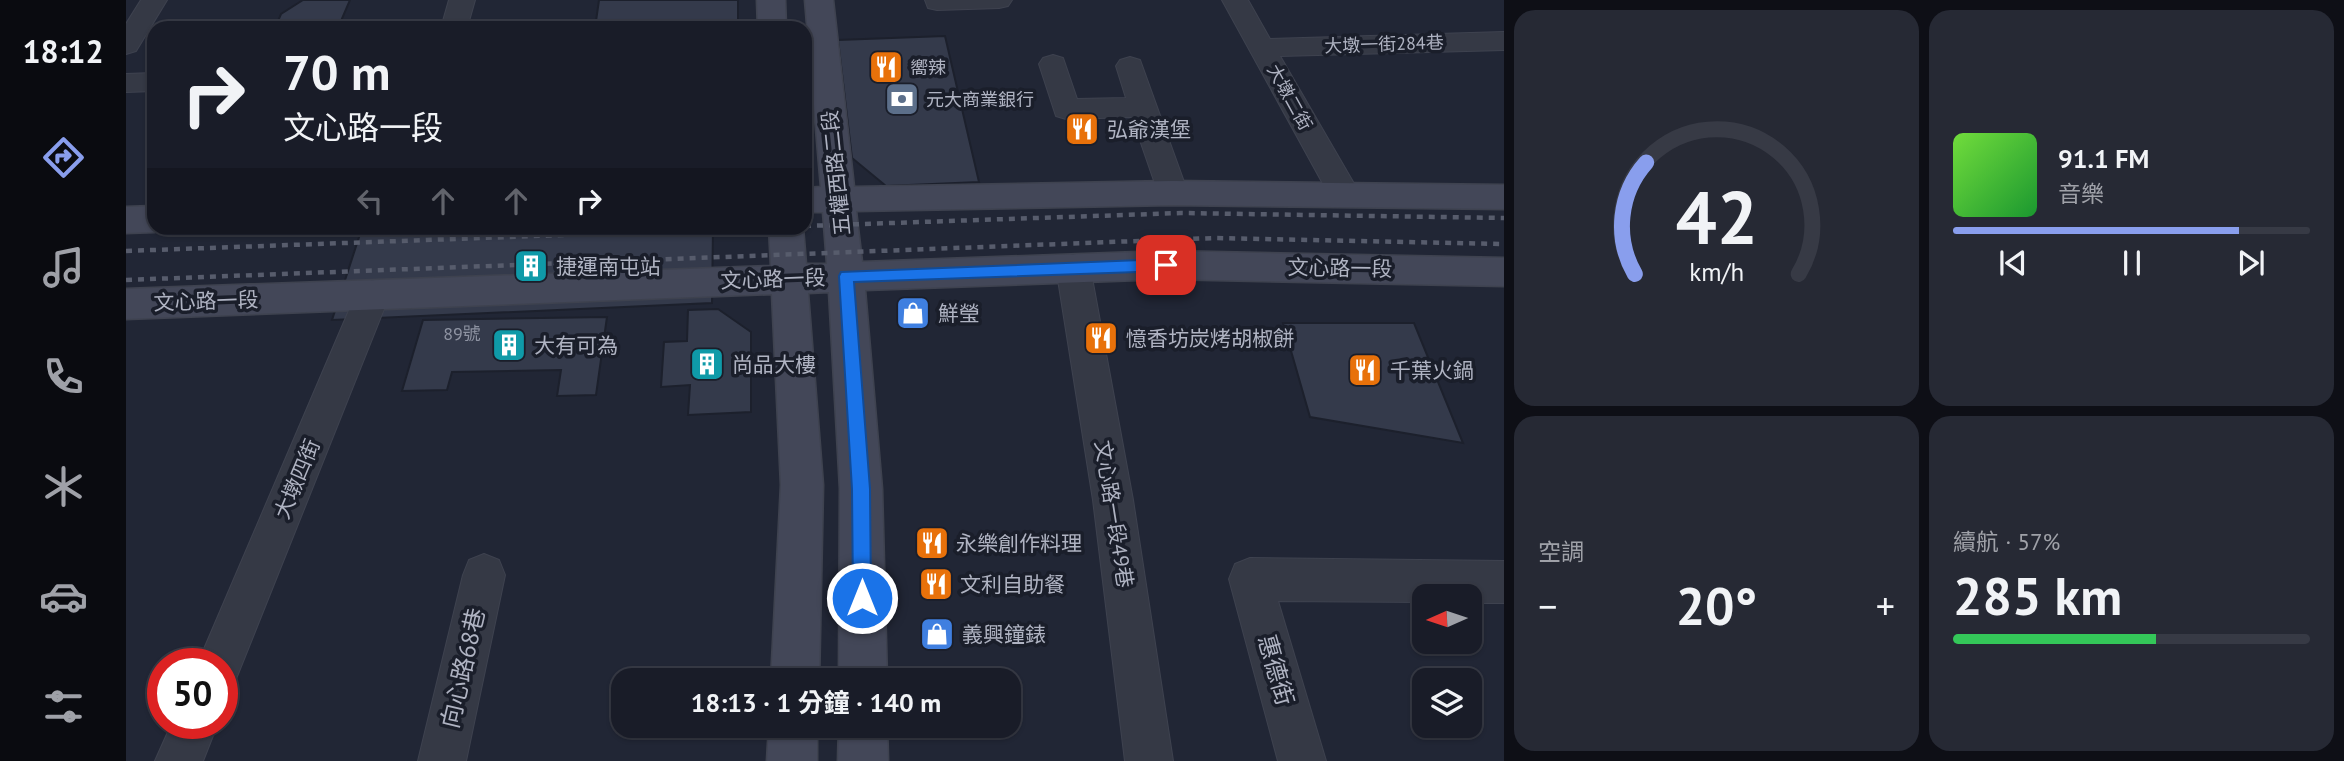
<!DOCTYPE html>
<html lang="zh-TW">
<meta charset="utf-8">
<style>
:root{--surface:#191c28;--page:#262934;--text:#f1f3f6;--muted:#9fa1a8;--line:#373a45;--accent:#899eed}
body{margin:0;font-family:"PT Sans","Noto Sans TC",sans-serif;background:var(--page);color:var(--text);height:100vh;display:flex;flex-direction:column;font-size:26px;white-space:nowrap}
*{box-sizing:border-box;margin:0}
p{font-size:23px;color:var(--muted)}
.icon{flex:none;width:38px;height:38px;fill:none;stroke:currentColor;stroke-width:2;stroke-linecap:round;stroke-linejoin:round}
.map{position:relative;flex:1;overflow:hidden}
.panel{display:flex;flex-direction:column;gap:10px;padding:10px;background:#0e0f16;width:840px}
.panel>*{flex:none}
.top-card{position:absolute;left:21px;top:21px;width:665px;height:214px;border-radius:21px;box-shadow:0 2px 5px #0004,0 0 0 2px var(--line);background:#191c28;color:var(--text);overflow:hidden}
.needle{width:46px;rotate:267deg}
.tools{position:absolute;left:1286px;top:584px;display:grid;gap:14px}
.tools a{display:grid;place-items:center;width:70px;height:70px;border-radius:14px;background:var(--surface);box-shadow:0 2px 5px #0004,0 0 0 2px var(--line);font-size:35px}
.speed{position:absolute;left:21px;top:648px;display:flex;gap:14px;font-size:35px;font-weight:700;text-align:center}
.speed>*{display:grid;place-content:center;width:91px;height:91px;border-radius:50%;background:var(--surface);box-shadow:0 2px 5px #0004,0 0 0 2px var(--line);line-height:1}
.speed .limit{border:10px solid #d22;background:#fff;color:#111}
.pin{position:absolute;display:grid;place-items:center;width:60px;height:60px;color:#fff;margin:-30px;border-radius:14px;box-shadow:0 4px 10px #0006}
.me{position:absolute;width:77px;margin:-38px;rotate:0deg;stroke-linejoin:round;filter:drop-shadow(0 0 5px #0008)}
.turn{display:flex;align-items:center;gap:24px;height:147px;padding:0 21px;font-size:32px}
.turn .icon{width:91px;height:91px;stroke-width:2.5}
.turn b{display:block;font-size:49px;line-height:60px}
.lanes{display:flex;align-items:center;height:66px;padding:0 21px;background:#0003;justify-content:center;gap:35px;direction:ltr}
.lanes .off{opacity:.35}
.big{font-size:52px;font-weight:700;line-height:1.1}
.panel .widget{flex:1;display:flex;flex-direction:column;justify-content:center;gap:10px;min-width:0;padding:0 24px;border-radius:21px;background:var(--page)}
.panel .dial{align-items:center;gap:0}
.dial svg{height:182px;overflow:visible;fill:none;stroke:var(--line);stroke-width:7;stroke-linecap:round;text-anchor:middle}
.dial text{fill:var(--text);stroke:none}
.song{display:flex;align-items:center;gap:21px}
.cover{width:84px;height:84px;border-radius:10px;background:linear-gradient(135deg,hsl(100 70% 55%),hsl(130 70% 35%))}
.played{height:7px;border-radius:4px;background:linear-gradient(90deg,var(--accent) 80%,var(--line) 80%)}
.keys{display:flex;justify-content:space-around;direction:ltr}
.heat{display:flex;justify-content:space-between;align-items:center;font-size:38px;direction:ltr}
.charge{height:10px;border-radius:5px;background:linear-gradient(90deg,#34c759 57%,var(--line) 0)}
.panel .tiles{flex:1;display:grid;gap:10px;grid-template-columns:repeat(2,1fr)}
.trip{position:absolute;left:485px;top:668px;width:410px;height:70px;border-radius:21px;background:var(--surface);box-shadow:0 2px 5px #0004,0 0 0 2px var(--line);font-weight:700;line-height:70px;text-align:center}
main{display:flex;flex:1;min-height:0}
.tabs{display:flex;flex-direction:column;width:126px;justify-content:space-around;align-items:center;background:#0a0b10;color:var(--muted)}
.tabs .icon{width:49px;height:49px}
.tabs .on{color:var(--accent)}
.tabs b{font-size:32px;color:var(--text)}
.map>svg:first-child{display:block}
</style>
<main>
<nav class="tabs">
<b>18:12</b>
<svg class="icon on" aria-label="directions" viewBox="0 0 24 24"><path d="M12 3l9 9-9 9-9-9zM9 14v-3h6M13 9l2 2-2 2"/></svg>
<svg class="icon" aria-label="music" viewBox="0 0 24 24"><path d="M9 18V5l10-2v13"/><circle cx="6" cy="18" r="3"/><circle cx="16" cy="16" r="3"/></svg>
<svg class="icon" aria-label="phone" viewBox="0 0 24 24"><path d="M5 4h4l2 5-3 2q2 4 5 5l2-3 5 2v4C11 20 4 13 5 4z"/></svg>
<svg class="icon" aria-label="climate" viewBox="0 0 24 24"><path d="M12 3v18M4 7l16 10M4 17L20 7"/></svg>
<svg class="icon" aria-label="car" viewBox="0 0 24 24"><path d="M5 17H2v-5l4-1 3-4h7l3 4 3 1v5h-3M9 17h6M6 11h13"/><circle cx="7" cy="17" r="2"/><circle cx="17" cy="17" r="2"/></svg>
<svg class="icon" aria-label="filters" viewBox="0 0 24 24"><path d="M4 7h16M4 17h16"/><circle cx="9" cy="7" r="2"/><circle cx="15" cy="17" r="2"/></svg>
</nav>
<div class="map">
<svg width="1378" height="761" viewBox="0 0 1378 761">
<rect width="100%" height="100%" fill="#212635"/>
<g fill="#343a4b" stroke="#1c202c" stroke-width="2">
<polygon points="177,0 224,0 212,28 149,28 155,14"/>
<polygon points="473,0 612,0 612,28 469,28"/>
<polygon points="38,20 55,20 50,28 33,28"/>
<polygon points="819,36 853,182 760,186 726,158 712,40"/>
<polygon points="236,228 587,228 586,303 206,320"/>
<polygon points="592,309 625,332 625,412 562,415 564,385 535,387 538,342 561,341 562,310"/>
<polygon points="481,317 470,395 431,396 435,370 326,372 321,390 276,391 297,320"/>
<polygon points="1157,323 1288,323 1337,443 1184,417"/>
</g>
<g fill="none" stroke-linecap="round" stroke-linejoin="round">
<g stroke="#3e424f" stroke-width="2">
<g id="minor">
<polygon points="15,0 41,0 10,51 0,54 0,24"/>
<polygon points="323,0 349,0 341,28 315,28"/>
<polygon points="799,0 886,0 882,6 873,8 811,10 802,8"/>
<polygon points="1096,0 1122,0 1144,39 1378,32 1378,50 1154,56 1234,194 1229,202 1218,206 1207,202"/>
<polygon points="927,55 937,58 951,99 1000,98 990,66 994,60 1004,57 1014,60 1062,193 1057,201 1046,205 1035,201 1006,117 940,119 930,116 913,64 917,58"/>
<polygon points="28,73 28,91 0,92 0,74"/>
<polygon points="947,254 959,258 964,267 1007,500 1047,761 999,761 967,500 930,267 935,258"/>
<polygon points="247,280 259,284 264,294 110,679 96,684 96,663 72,663 230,294 235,284"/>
<polygon points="358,554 373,560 379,575 340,761 292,761 337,575 343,560"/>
<polygon points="1124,558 1378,561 1378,603 1344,603 1344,597 1298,597 1298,602 1152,601 1200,761 1152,761 1103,579 1109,564"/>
<polygon points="46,723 92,723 77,761 29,761"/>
</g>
</g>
<g stroke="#3e424f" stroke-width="3">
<g id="secondary">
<polygon points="631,0 659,0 660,28 632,28"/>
<polygon points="679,0 707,0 728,187 1046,181 1378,185 1378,209 1046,205 730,211 736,262 1040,251 1378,258 1378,286 1040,279 739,290 756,489 761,681 713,681 714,489 703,292 682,293 697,485 693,681 645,681 655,485 646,294 0,319 0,289 645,266 643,228 677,228 680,264 701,264 697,212 679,212 679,188 695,187"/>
<polygon points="28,206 28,228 40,228 28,232 0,233 0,207"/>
<polygon points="643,726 691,726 691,761 641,761"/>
<polygon points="713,726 761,726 762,761 712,761"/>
</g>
</g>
<use href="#minor" fill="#353945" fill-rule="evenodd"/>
<use href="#secondary" fill="#434758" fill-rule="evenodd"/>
<g stroke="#575c6c" stroke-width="4.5" stroke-dasharray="6 6" stroke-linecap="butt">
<polyline points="679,226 1055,213 1378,218"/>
<polyline points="0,251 629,228"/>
<polyline points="0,280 1089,238 1378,244"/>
</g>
</g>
<polygon fill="#1a73e8" stroke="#114b97" stroke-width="2" points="1040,259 1047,265 1040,271 728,282 744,489 745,598 742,605 736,608 729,605 727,598 726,489 713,276 715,272"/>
<defs>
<g id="restaurant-square" transform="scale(1.75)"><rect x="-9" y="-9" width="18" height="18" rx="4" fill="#e8710a" stroke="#1a1e2a"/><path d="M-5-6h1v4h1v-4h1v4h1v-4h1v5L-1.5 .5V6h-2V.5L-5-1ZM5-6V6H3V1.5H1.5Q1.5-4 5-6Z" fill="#fff"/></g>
<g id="bank-square" transform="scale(1.75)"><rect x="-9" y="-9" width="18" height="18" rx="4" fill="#5c6f8a" stroke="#1a1e2a"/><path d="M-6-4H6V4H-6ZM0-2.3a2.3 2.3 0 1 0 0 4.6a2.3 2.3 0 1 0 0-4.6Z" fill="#fff"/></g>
<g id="building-square" transform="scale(1.75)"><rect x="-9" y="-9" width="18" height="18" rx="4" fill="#0f9aa8" stroke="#1a1e2a"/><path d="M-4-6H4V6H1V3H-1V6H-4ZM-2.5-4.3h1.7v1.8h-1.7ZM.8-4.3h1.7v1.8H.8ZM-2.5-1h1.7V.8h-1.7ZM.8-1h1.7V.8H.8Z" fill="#fff"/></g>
<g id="shop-square" transform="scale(1.75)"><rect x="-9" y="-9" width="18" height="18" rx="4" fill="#3f7fe0" stroke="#1a1e2a"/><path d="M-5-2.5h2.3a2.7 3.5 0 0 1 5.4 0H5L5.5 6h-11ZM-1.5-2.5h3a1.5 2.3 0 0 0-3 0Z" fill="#fff"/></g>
</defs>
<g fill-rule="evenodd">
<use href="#restaurant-square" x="760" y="67"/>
<use href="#bank-square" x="776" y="99"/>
<use href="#restaurant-square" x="956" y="129"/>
<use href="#building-square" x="405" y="266"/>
<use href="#shop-square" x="787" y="313"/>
<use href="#restaurant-square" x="975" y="338"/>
<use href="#building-square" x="383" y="345"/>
<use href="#building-square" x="581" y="364"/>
<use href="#restaurant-square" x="1239" y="370"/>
<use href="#restaurant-square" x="806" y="543"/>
<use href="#restaurant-square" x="810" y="584"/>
<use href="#shop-square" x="811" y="634"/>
</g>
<g text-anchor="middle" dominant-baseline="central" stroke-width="7" stroke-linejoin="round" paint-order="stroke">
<g font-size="18" fill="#afb3c2" stroke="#1a1e2a">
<text transform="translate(1258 44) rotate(-2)">大墩一街284巷</text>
<text transform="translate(1164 97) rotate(61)">大墩二街</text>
</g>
<g font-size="18" fill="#afb3c2" stroke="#1a1e2a" text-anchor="start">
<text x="784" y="67">嚮辣</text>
<text x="800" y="99">元大商業銀行</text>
</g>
<g font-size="18" fill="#8e93a2">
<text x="336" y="333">89號</text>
</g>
<g font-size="21" fill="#afb3c2" stroke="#1a1e2a" text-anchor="start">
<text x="981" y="129">弘爺漢堡</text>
<text x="430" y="266">捷運南屯站</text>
<text x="812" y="313">鮮瑩</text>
<text x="1000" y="338">憶香坊炭烤胡椒餅</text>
<text x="408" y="345">大有可為</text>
<text x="606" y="364">尚品大樓</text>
<text x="1264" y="370">千葉火鍋</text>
<text x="830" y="543">永樂創作料理</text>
<text x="834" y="584">文利自助餐</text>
<text x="836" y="634">義興鐘錶</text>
</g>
<g font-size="21" fill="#afb3c2" stroke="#1a1e2a">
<text transform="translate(710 173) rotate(-96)">五權西路二段</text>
<text transform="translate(1214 268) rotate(1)">文心路一段</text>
<text transform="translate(647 279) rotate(-2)">文心路一段</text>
<text transform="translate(80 301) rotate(-2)">文心路一段</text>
<text transform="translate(171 479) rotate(-67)">大墩四街</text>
<text transform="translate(988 514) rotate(81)">文心路一段49巷</text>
</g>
<g font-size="24" fill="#afb3c2" stroke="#1a1e2a">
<text transform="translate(337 668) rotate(-77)">向心路68巷</text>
<text transform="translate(1150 670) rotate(74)">惠德街</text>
</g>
</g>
</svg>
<div class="tools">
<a><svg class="needle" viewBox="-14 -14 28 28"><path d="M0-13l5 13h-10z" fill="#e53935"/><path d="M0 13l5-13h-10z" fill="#9fa1a8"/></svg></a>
<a><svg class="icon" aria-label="layers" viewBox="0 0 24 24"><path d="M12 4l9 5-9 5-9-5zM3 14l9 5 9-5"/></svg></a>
</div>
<div class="speed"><div class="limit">50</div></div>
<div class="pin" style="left:1040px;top:265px;background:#d93025"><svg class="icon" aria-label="arrive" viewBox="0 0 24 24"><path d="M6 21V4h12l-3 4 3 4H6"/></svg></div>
<svg class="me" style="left:736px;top:598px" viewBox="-20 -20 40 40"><circle r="17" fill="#1a73e8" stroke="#fff" stroke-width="3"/><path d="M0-11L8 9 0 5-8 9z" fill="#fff"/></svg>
<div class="trip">18:13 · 1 分鐘 · 140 m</div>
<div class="top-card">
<div class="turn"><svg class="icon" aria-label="right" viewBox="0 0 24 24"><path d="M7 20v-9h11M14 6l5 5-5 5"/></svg><div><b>70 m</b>文心路一段</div></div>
<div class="lanes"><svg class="icon off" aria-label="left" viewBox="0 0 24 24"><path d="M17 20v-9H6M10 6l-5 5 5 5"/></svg><svg class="icon off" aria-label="ahead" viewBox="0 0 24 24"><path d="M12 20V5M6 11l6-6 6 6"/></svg><svg class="icon off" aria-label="ahead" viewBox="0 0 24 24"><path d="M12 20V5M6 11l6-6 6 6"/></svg><svg class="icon" aria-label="right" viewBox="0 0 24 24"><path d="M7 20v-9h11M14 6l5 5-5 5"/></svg></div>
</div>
</div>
<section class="panel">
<div class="tiles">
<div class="widget dial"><svg viewBox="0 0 100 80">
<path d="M14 69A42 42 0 1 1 86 69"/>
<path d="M14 69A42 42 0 0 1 19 20" stroke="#899eed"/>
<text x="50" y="56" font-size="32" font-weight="700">42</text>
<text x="50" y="72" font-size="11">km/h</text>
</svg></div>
<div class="widget">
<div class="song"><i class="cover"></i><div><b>91.1 FM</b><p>音樂</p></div></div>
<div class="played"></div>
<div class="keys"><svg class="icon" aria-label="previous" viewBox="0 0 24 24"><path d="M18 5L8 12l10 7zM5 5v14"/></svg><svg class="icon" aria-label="pause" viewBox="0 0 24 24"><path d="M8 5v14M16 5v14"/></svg><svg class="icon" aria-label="next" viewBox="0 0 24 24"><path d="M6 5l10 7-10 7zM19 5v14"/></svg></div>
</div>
<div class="widget"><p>空調</p>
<div class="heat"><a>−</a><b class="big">20°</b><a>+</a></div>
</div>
<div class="widget"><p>續航 · 57%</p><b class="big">285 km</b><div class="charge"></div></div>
</div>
</section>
</main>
